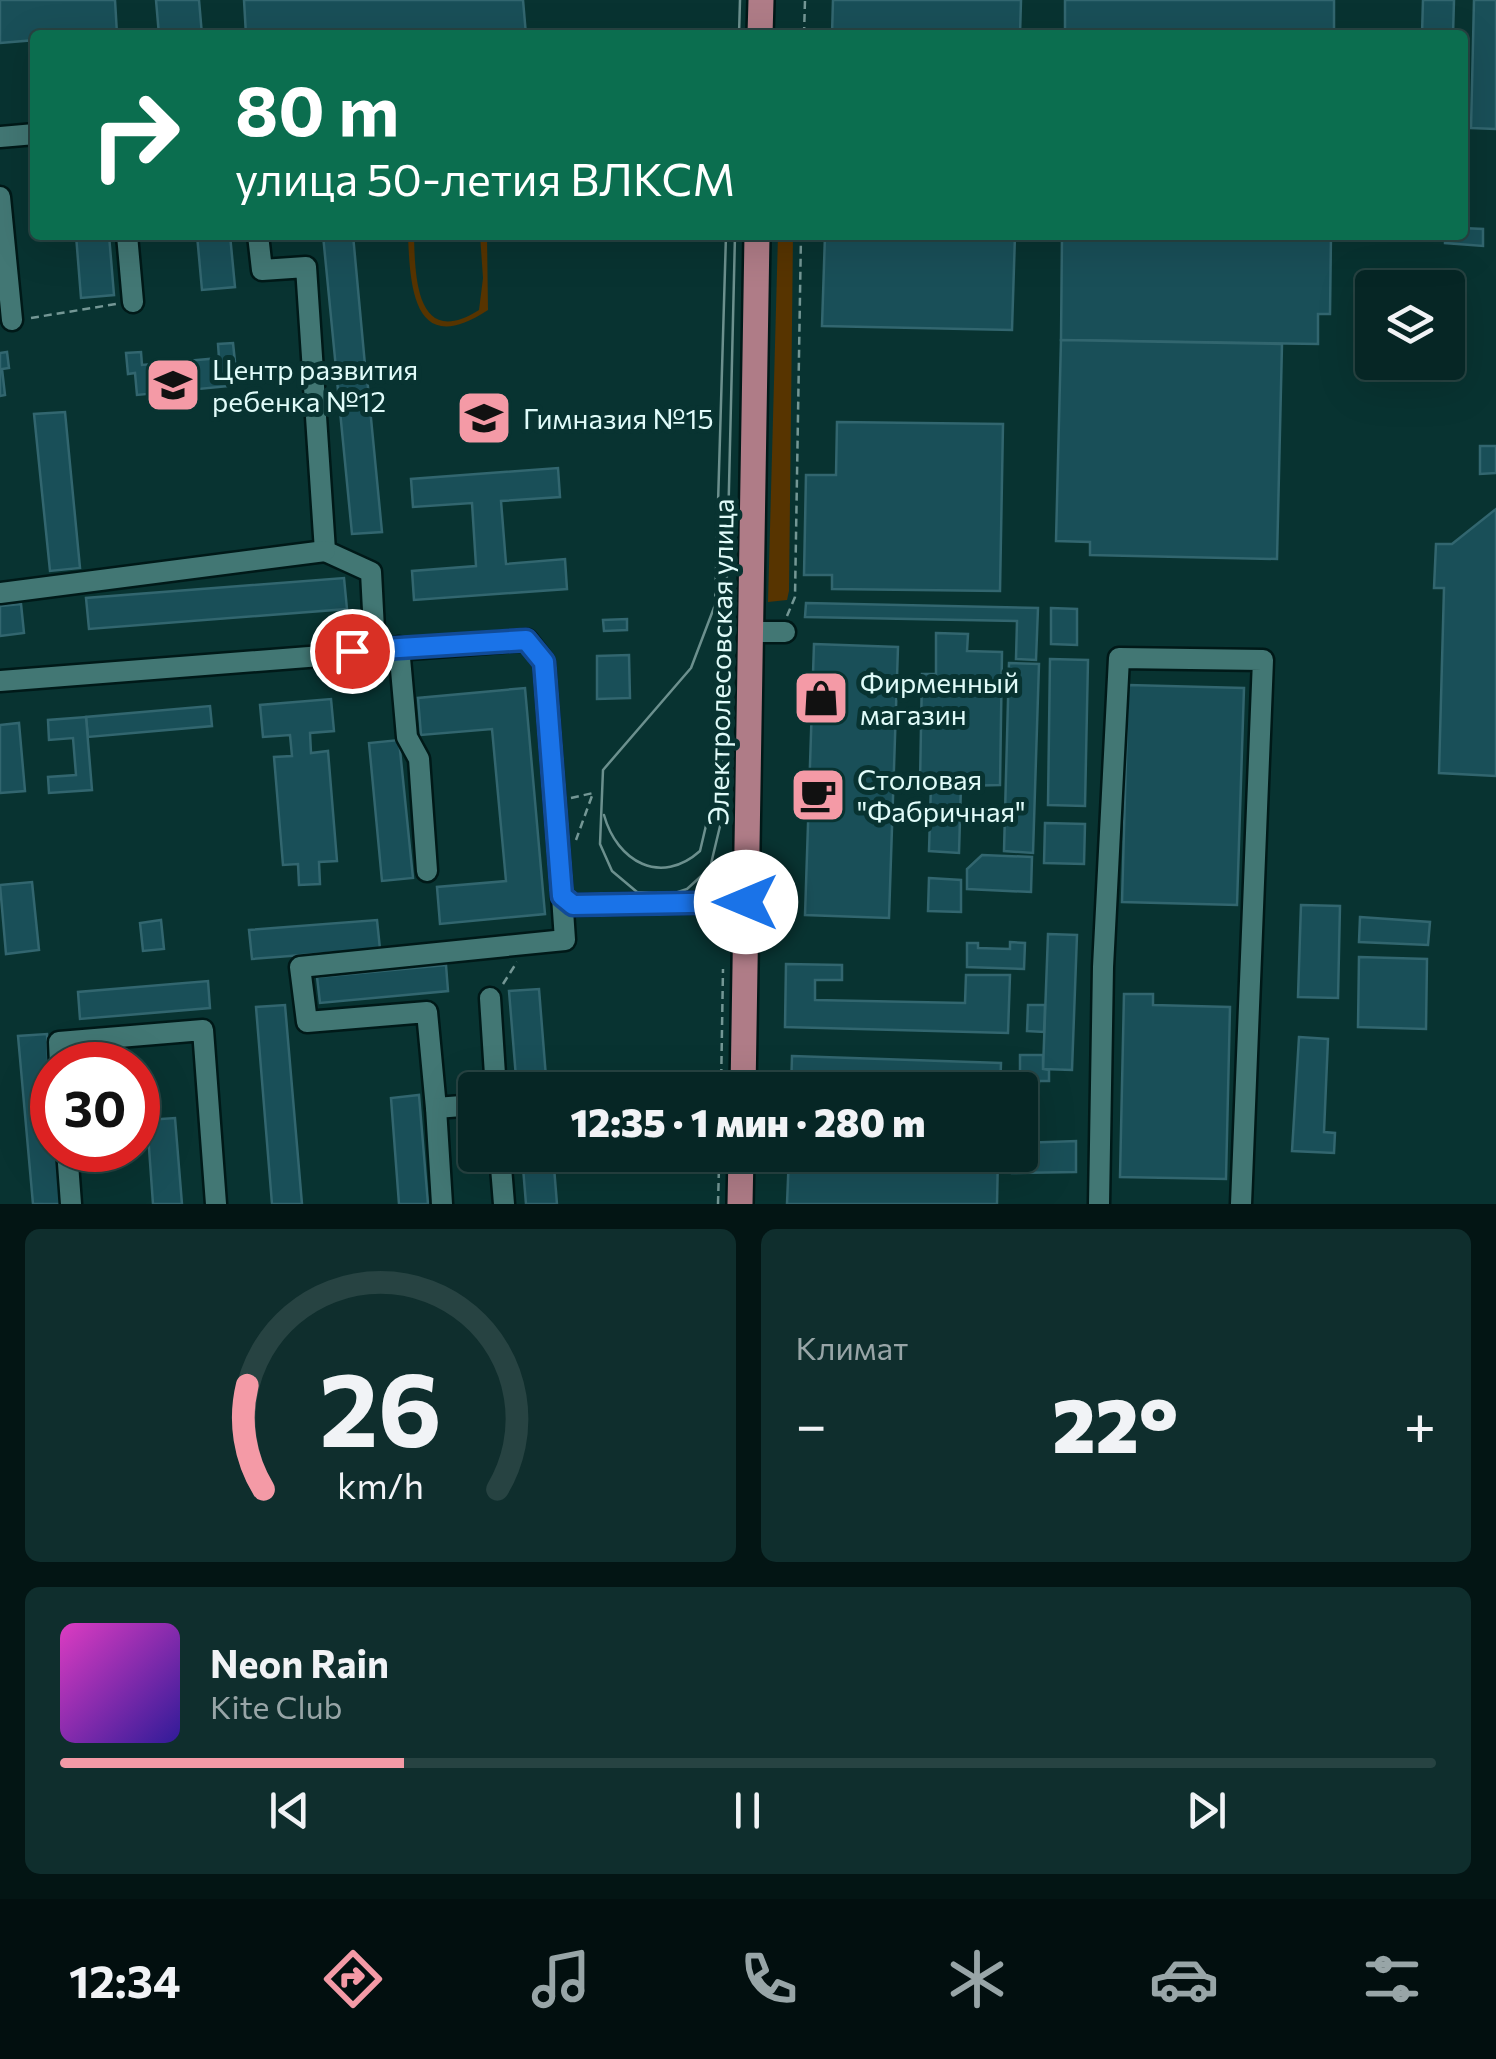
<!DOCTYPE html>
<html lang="ru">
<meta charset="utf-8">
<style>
:root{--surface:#062625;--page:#0f2e2d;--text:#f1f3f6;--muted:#98a5a7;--line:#274342;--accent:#f49aa6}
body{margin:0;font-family:Commissioner,sans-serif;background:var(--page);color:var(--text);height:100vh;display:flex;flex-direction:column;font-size:38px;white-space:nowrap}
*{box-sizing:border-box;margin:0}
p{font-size:32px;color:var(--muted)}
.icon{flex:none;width:55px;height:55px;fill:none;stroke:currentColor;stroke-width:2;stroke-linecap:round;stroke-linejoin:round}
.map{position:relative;height:1204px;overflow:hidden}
.side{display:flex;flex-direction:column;gap:25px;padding:25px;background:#031514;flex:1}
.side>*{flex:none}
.banner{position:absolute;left:30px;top:30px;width:1438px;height:210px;border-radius:10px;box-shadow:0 10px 40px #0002,0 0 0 2px var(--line);background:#0b6e4f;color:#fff;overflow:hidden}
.controls{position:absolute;left:1355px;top:270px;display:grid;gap:20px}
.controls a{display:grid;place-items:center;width:110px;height:110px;border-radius:10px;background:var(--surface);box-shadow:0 10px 40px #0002,0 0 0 2px var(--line);font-size:50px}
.speed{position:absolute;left:30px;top:1042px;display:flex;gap:20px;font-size:50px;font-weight:700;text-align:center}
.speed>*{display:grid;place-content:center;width:130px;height:130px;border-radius:50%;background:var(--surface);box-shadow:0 10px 40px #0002,0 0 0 2px var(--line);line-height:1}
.speed .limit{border:15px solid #d22;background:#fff;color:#111}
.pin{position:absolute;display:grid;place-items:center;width:85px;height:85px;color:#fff;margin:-42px;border:5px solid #fff;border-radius:50%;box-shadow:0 2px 10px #0007}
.me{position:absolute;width:110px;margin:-55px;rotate:270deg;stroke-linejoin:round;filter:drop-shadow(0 0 8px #0008)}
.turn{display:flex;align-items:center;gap:35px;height:210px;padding:0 40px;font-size:45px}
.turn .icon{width:130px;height:130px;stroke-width:2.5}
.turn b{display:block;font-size:70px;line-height:85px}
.big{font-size:75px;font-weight:800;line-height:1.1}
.side .tile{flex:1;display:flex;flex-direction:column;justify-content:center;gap:15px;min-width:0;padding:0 35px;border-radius:15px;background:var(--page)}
.side .dial{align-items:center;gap:0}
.dial svg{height:260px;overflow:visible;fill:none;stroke:var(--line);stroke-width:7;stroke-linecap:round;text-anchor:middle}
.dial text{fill:var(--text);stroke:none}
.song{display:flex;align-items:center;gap:30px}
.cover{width:120px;height:120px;border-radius:15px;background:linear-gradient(135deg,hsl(310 70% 55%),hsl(250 70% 35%))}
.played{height:10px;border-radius:5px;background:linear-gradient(90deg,var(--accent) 25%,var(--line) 25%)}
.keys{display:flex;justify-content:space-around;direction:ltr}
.heat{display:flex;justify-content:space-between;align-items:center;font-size:55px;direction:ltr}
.side .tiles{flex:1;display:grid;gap:25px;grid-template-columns:1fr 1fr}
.tile:last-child{grid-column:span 2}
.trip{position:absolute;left:458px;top:1072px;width:580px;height:100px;border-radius:10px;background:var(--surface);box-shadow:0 10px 40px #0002,0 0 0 2px var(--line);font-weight:800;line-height:100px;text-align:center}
.tab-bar{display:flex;height:160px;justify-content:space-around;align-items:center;background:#020f0f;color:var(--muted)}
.tab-bar .icon{width:70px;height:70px}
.tab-bar .active{color:var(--accent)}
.tab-bar b{font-size:45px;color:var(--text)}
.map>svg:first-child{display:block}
</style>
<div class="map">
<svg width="1496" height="1204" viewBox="0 0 1496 1204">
<rect width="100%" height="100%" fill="#083331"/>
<g fill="#573400">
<path d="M408 235H414C415 276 416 350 479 310L483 278 480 235H487L488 310C415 358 410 291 408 235Z"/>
<polygon points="778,235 793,235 789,591 787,600 768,602"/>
</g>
<g fill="#194f58" stroke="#32666f" stroke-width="2.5">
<polygon points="0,0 115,0 117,34 35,35 35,40 0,43"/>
<polygon points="156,0 199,0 202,35 159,35"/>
<polygon points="244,0 523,0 526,35 246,35"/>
<polygon points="833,0 1021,0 1020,35 832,35"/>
<rect x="1065" y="0" width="269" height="35"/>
<polygon points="1423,0 1454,0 1453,35 1422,35"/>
<polygon points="1474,0 1496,0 1496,129 1471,128"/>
<polygon points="1462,228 1483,229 1483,246 1445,243 1445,235 1462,235"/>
<polygon points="76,235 109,235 114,295 81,298"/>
<polygon points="197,235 230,235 235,287 202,290"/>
<polygon points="323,235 353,235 366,376 337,379"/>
<polygon points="825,235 1015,235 1012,330 822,326"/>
<polygon points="1062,235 1331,235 1330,314 1318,314 1318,344 1061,340"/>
<polygon points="1061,340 1282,344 1277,559 1090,555 1090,542 1056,541"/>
<polygon points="233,343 235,362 228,363 230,386 137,395 135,373 128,374 126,353 141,352 142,365 219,358 218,344"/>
<polygon points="7,352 9,368 2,369 5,395 0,396 0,353"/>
<polygon points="367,377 382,532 352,534 337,380"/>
<polygon points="65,412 80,568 50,571 34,414"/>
<polygon points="837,422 1003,424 1000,591 832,589 832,575 804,575 806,475 836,475"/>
<polygon points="1480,446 1496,446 1496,473 1480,474"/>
<polygon points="558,468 560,497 501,501 506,564 565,559 567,589 414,600 412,571 476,566 472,503 413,507 411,479"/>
<polygon points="1496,509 1496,776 1439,773 1444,588 1434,588 1436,544 1452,544"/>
<polygon points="344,578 347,609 89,629 86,598"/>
<polygon points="806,603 1038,608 1036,660 1016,659 1017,621 805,617"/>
<polygon points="21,604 24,633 0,636 0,606"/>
<polygon points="1051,608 1077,609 1077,645 1051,644"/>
<polygon points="627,619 627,630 604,631 603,620"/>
<polygon points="936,633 968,634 967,651 1002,652 1000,785 961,786 959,853 929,851 931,784 920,783 922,674 936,674"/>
<polygon points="814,644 898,647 889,918 805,915"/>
<polygon points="629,655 630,698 597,699 597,656"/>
<polygon points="1050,659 1088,660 1085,806 1048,805"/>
<polygon points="1009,663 1039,664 1033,853 1004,851"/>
<polygon points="1128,685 1244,688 1237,905 1122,902"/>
<polygon points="525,688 545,914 440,924 437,887 506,881 492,729 421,735 418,698"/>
<polygon points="331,699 334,731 310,733 311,753 328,751 337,861 319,862 320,884 299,885 298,864 283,865 274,757 292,756 290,735 263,737 260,705"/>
<polygon points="210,706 212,726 88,737 86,717"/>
<polygon points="86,717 92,790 49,793 48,777 76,775 73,738 49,740 48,720"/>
<polygon points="19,723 25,791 0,793 0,725"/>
<polygon points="399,740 413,878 382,881 369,743"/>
<polygon points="1045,823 1085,824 1084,864 1044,863"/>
<polygon points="982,855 1032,857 1031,892 967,889 967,869"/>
<polygon points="929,878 961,880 961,912 928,911"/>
<polygon points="32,882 39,950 6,954 0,885"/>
<polygon points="1301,905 1340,906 1338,998 1298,997"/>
<polygon points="1360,917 1430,922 1428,945 1359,942"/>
<polygon points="161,920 164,949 143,951 140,923"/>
<polygon points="377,920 380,949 252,959 249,930"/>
<polygon points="1048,934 1077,935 1072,1070 1043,1069"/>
<polygon points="1010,942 1025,943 1024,969 967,967 967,943 978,943 978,948 1010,949"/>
<polygon points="1359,957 1427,959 1426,1029 1358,1027"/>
<polygon points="786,964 842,965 842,980 815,980 815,1000 965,1003 966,975 1010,975 1008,1033 785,1027"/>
<polygon points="446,965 448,991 320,1003 317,977"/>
<polygon points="208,981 210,1008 80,1019 78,992"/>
<polygon points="539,989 547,1090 517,1090 509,991"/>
<polygon points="1124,994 1153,994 1153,1005 1230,1007 1226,1179 1120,1177"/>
<polygon points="285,1005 302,1204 272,1204 256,1007"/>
<polygon points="1028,1005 1045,1005 1044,1032 1027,1031"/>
<polygon points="47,1034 52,1150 57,1150 62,1204 33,1204 18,1036"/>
<polygon points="1299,1037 1328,1039 1324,1132 1335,1133 1334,1153 1292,1151"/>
<polygon points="1020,1055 1043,1055 1043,1069 1049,1070 1049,1081 1039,1081 1036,1142 1020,1143"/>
<polygon points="792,1056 1001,1063 1000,1090 791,1090"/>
<polygon points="419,1095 428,1204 399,1204 391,1098"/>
<polygon points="175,1118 182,1204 153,1204 147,1120"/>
<polygon points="1076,1141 1076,1172 1012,1173 1012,1155 1020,1155 1020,1143"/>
<polygon points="522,1155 553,1155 557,1204 526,1204"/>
<polygon points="789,1155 998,1155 997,1204 787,1204"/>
</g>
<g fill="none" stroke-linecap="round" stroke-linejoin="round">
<g stroke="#001918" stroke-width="25">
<g id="minor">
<polyline points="0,137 35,134"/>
<polyline points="0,197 12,320"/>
<polyline points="127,235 133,302"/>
<polyline points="258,235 262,270 306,267 325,551 371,572 375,649"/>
<polyline points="0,593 325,551"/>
<polyline points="750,632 785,632"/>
<polyline points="399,647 407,737 419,759 427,871"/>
<polyline points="0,681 527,640 544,662 562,896 573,905 747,902"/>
<polyline points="490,998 496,1090"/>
<polyline points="60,1065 59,1042 203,1030 216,1204"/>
<polyline points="475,1105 436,1108 427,1012 307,1022 300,967 565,940 562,896"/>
<polyline points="436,1108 442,1204"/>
<polyline points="67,1150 71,1204"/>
<polyline points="500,1155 504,1204"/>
<polyline points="1099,1204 1103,967 1119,658 1263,660 1241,1204"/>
</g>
</g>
<g stroke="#001918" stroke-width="30">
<g id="major">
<polyline points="760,35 761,0"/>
<polyline points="743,1090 757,235"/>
<polyline points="740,1204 741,1155"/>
</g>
</g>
<g stroke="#749795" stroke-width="2.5" stroke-dasharray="8 5" stroke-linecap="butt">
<polyline points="804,35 805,0"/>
<polyline points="31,318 116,304"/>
<polyline points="787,616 795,597 801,235"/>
<polyline points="571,798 593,793 576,840"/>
<polyline points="503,984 517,962"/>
<polyline points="721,1090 723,969"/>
<polyline points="718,1204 719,1166"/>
</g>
<use href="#minor" stroke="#427774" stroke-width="20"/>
<use href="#major" stroke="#af7c87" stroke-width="25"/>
<g stroke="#6c908e" stroke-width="2.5">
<polyline points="739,35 740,0"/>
<polyline points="726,235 715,605 691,668 603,770 600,844 612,871 637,892 672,894 687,889 710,868 721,822 735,235"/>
<path d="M604 815C617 862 661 886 700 851L708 817"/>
</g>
</g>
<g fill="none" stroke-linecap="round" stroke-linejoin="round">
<g stroke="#114b97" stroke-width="25">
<polyline id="route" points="352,651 526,640 544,662 562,896 573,905 746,902"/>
</g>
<use href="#route" stroke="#1a73e8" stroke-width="18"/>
</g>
<defs>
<g id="school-square" transform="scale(2.875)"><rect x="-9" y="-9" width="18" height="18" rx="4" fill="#f49aa6" stroke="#083331"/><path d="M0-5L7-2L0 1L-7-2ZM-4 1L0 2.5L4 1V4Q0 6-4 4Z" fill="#111"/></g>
<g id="shop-square" transform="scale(2.875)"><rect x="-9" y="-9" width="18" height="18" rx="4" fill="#f49aa6" stroke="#083331"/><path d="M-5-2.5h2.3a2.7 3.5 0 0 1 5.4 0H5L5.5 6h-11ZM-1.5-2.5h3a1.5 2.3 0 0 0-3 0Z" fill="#111"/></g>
<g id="cafe-square" transform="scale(2.875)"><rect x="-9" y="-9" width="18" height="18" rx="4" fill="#f49aa6" stroke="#083331"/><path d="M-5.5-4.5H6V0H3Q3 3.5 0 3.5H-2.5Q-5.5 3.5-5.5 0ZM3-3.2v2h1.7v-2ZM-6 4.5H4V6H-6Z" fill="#111"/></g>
</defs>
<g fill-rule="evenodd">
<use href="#school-square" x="173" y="385"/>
<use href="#school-square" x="484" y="418"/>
<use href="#shop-square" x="821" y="698"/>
<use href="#cafe-square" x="818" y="795"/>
</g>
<g text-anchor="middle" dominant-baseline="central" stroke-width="10" stroke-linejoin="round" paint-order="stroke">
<g font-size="28" fill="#e0fbf9" stroke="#083331" text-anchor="start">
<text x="212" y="369">Центр развития<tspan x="212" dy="32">ребенка №12</tspan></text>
<text x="523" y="418">Гимназия №15</text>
<text x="860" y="682">Фирменный<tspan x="860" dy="32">магазин</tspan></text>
<text x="857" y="779">Столовая<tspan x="857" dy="32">"Фабричная"</tspan></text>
</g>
<g font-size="28" fill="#e0fbf9" stroke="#083331">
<text transform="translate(720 662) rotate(-89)">Электролесовская улица</text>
</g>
</g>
</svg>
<div class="controls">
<a><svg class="icon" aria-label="layers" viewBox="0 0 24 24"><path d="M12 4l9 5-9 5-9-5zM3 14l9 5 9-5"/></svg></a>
</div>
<div class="speed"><div class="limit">30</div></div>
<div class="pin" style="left:352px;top:651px;background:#d93025"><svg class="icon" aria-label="arrive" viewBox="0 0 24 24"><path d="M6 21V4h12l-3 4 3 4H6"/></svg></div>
<svg class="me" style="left:746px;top:902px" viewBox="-20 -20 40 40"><circle r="19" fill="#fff"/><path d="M0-13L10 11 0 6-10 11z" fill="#1a73e8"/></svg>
<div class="trip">12:35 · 1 мин · 280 m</div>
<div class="banner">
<div class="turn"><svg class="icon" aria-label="right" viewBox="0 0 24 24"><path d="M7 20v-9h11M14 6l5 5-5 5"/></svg><div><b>80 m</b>улица 50-летия ВЛКСМ</div></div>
</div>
</div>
<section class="side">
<div class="tiles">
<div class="tile dial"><svg viewBox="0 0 100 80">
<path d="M14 69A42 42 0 1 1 86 69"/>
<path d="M14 69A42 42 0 0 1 9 37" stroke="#f49aa6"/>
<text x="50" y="56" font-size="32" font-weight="700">26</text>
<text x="50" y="72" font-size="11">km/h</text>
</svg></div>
<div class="tile"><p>Климат</p>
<div class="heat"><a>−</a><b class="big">22°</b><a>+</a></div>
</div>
<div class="tile">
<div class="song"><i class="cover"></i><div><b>Neon Rain</b><p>Kite Club</p></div></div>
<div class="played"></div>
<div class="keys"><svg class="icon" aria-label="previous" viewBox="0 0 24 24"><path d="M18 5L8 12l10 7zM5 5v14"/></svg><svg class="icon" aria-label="pause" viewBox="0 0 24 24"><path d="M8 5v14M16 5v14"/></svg><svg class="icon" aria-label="next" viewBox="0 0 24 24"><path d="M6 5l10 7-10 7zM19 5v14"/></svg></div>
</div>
</div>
</section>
<nav class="tab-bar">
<b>12:34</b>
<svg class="icon active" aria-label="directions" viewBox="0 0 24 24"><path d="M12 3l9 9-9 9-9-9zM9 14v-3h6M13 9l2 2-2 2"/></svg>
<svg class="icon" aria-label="music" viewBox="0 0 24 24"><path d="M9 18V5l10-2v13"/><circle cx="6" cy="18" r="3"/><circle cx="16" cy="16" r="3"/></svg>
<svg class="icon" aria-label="phone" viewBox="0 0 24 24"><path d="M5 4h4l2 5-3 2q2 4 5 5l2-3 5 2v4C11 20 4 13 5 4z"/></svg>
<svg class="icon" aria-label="climate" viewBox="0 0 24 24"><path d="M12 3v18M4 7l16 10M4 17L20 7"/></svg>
<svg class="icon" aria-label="car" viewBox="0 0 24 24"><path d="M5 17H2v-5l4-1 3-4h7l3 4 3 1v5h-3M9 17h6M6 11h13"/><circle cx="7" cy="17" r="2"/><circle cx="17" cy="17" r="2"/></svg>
<svg class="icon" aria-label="filters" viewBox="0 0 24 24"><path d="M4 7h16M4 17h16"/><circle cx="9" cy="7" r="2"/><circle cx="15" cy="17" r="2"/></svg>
</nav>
